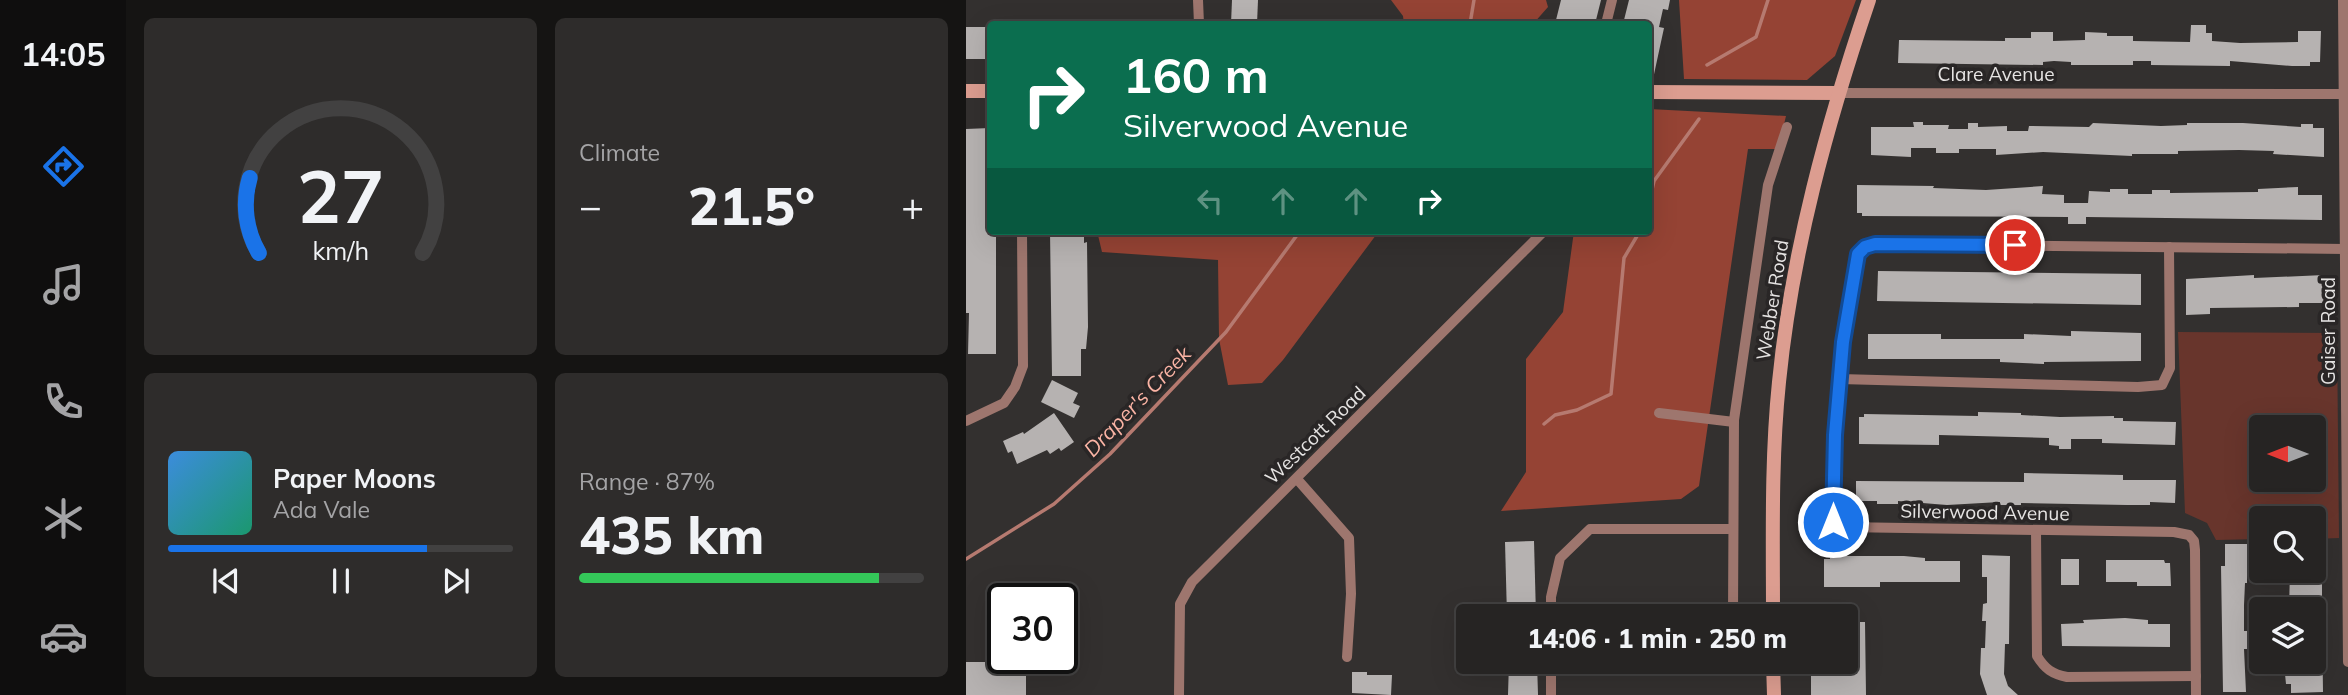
<!DOCTYPE html>
<meta charset="utf-8">
<style>
:root{--surface:#262423;--page:#2e2c2b;--text:#f1f3f6;--muted:#a4a4a6;--line:#424141;--accent:#1a73e8}
body{margin:0;font-family:Mulish,sans-serif;background:var(--page);color:var(--text);height:100vh;display:flex;flex-direction:column;font-size:26px;white-space:nowrap}
*{box-sizing:border-box;margin:0}
p{font-size:23px;color:var(--muted)}
.icon{flex:none;width:38px;height:38px;fill:none;stroke:currentColor;stroke-width:2;stroke-linecap:round;stroke-linejoin:round}
.map{position:relative;flex:1;overflow:hidden}
.side{display:flex;flex-direction:column;gap:18px;padding:18px;background:#151413;width:840px}
.side>*{flex:none}
.banner{position:absolute;left:21px;top:21px;width:665px;height:214px;border-radius:7px;box-shadow:0 7px 28px #0002,0 0 0 2px var(--line);background:#0b6e4f;color:#fff;overflow:hidden}
.needle{width:46px;rotate:270deg}
.buttons{position:absolute;left:1283px;top:415px;display:grid;gap:14px}
.buttons a{display:grid;place-items:center;width:77px;height:77px;border-radius:7px;background:var(--surface);box-shadow:0 7px 28px #0002,0 0 0 2px var(--line);font-size:35px}
.speed{position:absolute;left:21px;top:583px;display:flex;gap:14px;font-size:35px;font-weight:700;text-align:center}
.speed>*{display:grid;place-content:center;width:91px;height:91px;border-radius:50%;background:var(--surface);box-shadow:0 7px 28px #0002,0 0 0 2px var(--line);line-height:1}
.speed .limit{border:4px solid #111;border-radius:10px;background:#fff;color:#111}
.pin{position:absolute;display:grid;place-items:center;width:60px;height:60px;color:#fff;margin:-30px;border:4px solid #fff;border-radius:50%;box-shadow:0 2px 7px #0007}
.me{position:absolute;width:77px;margin:-38px;rotate:0deg;stroke-linejoin:round;filter:drop-shadow(0 0 5px #0008)}
.turn{display:flex;align-items:center;gap:24px;height:147px;padding:0 21px;font-size:32px}
.turn .icon{width:91px;height:91px;stroke-width:2.5}
.turn b{display:block;font-size:49px;line-height:60px}
.lanes{display:flex;align-items:center;height:66px;padding:0 21px;background:#0003;justify-content:center;gap:35px;direction:ltr}
.lanes .off{opacity:.35}
.big{font-size:52px;font-weight:800;line-height:1.1}
.side .card{flex:1;display:flex;flex-direction:column;justify-content:center;gap:10px;min-width:0;padding:0 24px;border-radius:10px;background:var(--page)}
.side .dial{align-items:center;gap:0}
.dial svg{height:182px;overflow:visible;fill:none;stroke:var(--line);stroke-width:7;stroke-linecap:round;text-anchor:middle}
.dial text{fill:var(--text);stroke:none}
.song{display:flex;align-items:center;gap:21px}
.cover{width:84px;height:84px;border-radius:10px;background:linear-gradient(135deg,hsl(210 70% 55%),hsl(160 70% 35%))}
.played{height:7px;border-radius:4px;background:linear-gradient(90deg,var(--accent) 75%,var(--line) 75%)}
.keys{display:flex;justify-content:space-around;direction:ltr}
.heat{display:flex;justify-content:space-between;align-items:center;font-size:38px;direction:ltr}
.charge{height:10px;border-radius:5px;background:linear-gradient(90deg,#34c759 87%,var(--line) 0)}
.side .tiles{flex:1;display:grid;gap:18px;grid-template-columns:repeat(2,1fr)}
.trip{position:absolute;left:490px;top:604px;width:402px;height:70px;border-radius:7px;background:var(--surface);box-shadow:0 7px 28px #0002,0 0 0 2px var(--line);font-weight:800;line-height:70px;text-align:center}
main{display:flex;flex:1;min-height:0}
.tabs{display:flex;flex-direction:column;width:126px;justify-content:space-around;align-items:center;background:#0f0e0e;color:var(--muted)}
.tabs .icon{width:49px;height:49px}
.tabs .selected{color:var(--accent)}
.tabs b{font-size:32px;color:var(--text)}
.map>svg:first-child{display:block}
</style>
<main>
<nav class="tabs">
<b>14:05</b>
<svg class="icon selected" aria-label="directions" viewBox="0 0 24 24"><path d="M12 3l9 9-9 9-9-9zM9 14v-3h6M13 9l2 2-2 2"/></svg>
<svg class="icon" aria-label="music" viewBox="0 0 24 24"><path d="M9 18V5l10-2v13"/><circle cx="6" cy="18" r="3"/><circle cx="16" cy="16" r="3"/></svg>
<svg class="icon" aria-label="phone" viewBox="0 0 24 24"><path d="M5 4h4l2 5-3 2q2 4 5 5l2-3 5 2v4C11 20 4 13 5 4z"/></svg>
<svg class="icon" aria-label="climate" viewBox="0 0 24 24"><path d="M12 3v18M4 7l16 10M4 17L20 7"/></svg>
<svg class="icon" aria-label="car" viewBox="0 0 24 24"><path d="M5 17H2v-5l4-1 3-4h7l3 4 3 1v5h-3M9 17h6M6 11h13"/><circle cx="7" cy="17" r="2"/><circle cx="17" cy="17" r="2"/></svg>
</nav>
<section class="side">
<div class="tiles">
<div class="card dial"><svg viewBox="0 0 100 80">
<path d="M14 69A42 42 0 1 1 86 69"/>
<path d="M14 69A42 42 0 0 1 10 36" stroke="#1a73e8"/>
<text x="50" y="56" font-size="32" font-weight="700">27</text>
<text x="50" y="72" font-size="11">km/h</text>
</svg></div>
<div class="card"><p>Climate</p>
<div class="heat"><a>−</a><b class="big">21.5°</b><a>+</a></div>
</div>
<div class="card">
<div class="song"><i class="cover"></i><div><b>Paper Moons</b><p>Ada Vale</p></div></div>
<div class="played"></div>
<div class="keys"><svg class="icon" aria-label="previous" viewBox="0 0 24 24"><path d="M18 5L8 12l10 7zM5 5v14"/></svg><svg class="icon" aria-label="pause" viewBox="0 0 24 24"><path d="M8 5v14M16 5v14"/></svg><svg class="icon" aria-label="next" viewBox="0 0 24 24"><path d="M6 5l10 7-10 7zM19 5v14"/></svg></div>
</div>
<div class="card"><p>Range · 87%</p><b class="big">435 km</b><div class="charge"></div></div>
</div>
</section>
<div class="map">
<svg width="1382" height="695" viewBox="0 0 1382 695">
<rect width="100%" height="100%" fill="#33302f"/>
<path fill="#68352c" fill-rule="evenodd" d="M1212 332 1371 333 1373 538 1348 539V518H1295V539L1250 540 1241 523 1219 513ZM1295 427H1348V480H1295Z"/>
<g fill="#954334">
<polygon points="425,0 580,0 582,7 567,24 438,24 437,16"/>
<polygon points="713,0 890,0 869,56 841,80 718,79"/>
<polygon points="683,109 820,116 812,149 782,149 733,486 715,499 535,511 560,472 560,359 597,312 608,231 682,231"/>
<polygon points="131,231 413,231 317,360 296,383 262,385 253,339 252,260 136,252"/>
</g>
<g fill="none" stroke-linecap="round" stroke-linejoin="round">
<g stroke="#b67a70" stroke-width="3.5">
<polyline points="504,24 508,0"/>
<polyline points="741,65 790,37 802,0"/>
<polyline points="682,207 688,181 733,119"/>
<polyline points="578,424 589,415 611,410 645,394 658,258 674,231"/>
<polyline points="0,559 88,504 144,454 260,332 334,231"/>
</g>
</g>
<g fill="#b6b2b1">
<polygon points="266,0 292,0 291,24 265,24"/>
<polygon points="595,0 635,0 629,24 589,24"/>
<polygon points="663,0 704,0 702,10 697,9 693,27 698,28 687,79 682,79 682,24 657,24"/>
<polygon points="1225,25 1240,25 1240,33 1246,33 1246,41 1274,43 1332,42 1332,31 1355,31 1354,62 1344,62 1344,66 1326,66 1264,61 1264,66 1185,65 1185,61 1167,61 1167,65 1105,65 1105,62 1088,61 1077,62 1077,65 932,63 933,40 1039,41 1039,38 1065,38 1065,32 1087,32 1087,41 1119,40 1119,32 1141,33 1141,36 1167,36 1167,41 1224,42"/>
<rect x="0" y="27" width="24" height="32"/>
<polygon points="947,122 957,122 957,125 983,125 982,129 1002,129 1002,123 1012,123 1012,127 1041,126 1041,131 1062,131 1063,126 1123,127 1127,123 1195,126 1221,125 1221,123 1277,123 1335,127 1335,124 1347,124 1347,128 1358,128 1358,157 1307,154 1308,151 1273,150 1212,151 1212,154 1166,154 1166,156 1077,152 1030,155 1030,149 993,149 993,153 970,153 970,148 945,148 945,157 905,155 905,127 948,127"/>
<polygon points="24,128 24,232 30,232 30,354 2,354 3,313 0,313 0,129"/>
<polygon points="891,185 968,186 967,188 1020,190 1077,186 1076,194 1098,195 1098,203 1122,203 1123,191 1144,192 1144,189 1162,189 1162,194 1186,194 1186,190 1204,190 1204,193 1292,192 1292,189 1332,187 1332,195 1356,195 1356,220 1120,217 1120,224 1102,224 1102,217 896,216 896,213 891,213"/>
<polygon points="84,231 118,231 118,243 121,242 122,327 120,349 115,349 115,376 86,376"/>
<polygon points="912,271 1175,274 1175,305 911,301"/>
<polygon points="1288,275 1288,278 1358,275 1358,303 1333,303 1333,307 1244,308 1244,314 1220,315 1220,279"/>
<polygon points="1105,331 1175,333 1175,361 1078,362 1078,364 1034,362 1034,359 902,359 902,334 975,334 975,339 1058,339 1058,334 1105,336"/>
<polygon points="86,380 112,393 107,403 114,406 108,418 75,402"/>
<polygon points="1012,412 1055,413 1055,415 1094,417 1148,416 1148,418 1157,418 1157,421 1210,422 1209,445 1136,443 1136,439 1105,439 1105,449 1093,449 1093,446 1083,445 1083,438 973,435 973,445 893,444 893,417 898,417 898,414 1012,416"/>
<polygon points="88,413 108,442 95,451 93,448 84,454 81,450 51,464 46,451 42,453 37,441 57,432 58,434"/>
<polygon points="1058,473 1157,475 1157,480 1210,480 1209,503 1184,502 1184,505 1161,505 1055,503 1055,505 1034,505 1034,502 981,505 932,501 932,504 911,504 911,501 890,501 890,481 1058,482"/>
<polygon points="568,541 570,616 541,616 539,542"/>
<polygon points="1259,544 1281,544 1281,583 1279,583 1278,605 1278,631 1281,631 1281,649 1278,649 1280,692 1257,692 1255,566 1259,566"/>
<polygon points="1016,555 1044,556 1043,644 1039,644 1038,674 1042,686 1052,695 1021,695 1014,674 1015,648 1019,648 1020,621 1016,621 1017,604 1021,603 1021,577 1016,577"/>
<polygon points="864,556 938,556 959,558 959,561 994,561 994,582 914,582 914,587 858,587 858,559 864,559"/>
<rect x="1095" y="559" width="18" height="26"/>
<polygon points="1140,560 1198,560 1199,563 1204,563 1205,586 1171,586 1171,582 1140,582"/>
<polygon points="1324,570 1356,570 1356,609 1323,609"/>
<polygon points="1348,615 1356,615 1357,692 1325,693 1325,684 1320,684 1319,674 1323,674 1323,662 1348,662"/>
<polygon points="1159,618 1182,620 1182,624 1204,624 1204,647 1096,646 1095,624 1118,623 1117,620"/>
<polygon points="880,622 899,622 900,695 845,695 845,662 880,662"/>
<rect x="0" y="662" width="60" height="33"/>
<polygon points="543,662 571,662 572,695 542,695"/>
<polygon points="386,672 401,672 401,675 426,675 425,695 386,693"/>
</g>
<g fill="none" stroke-linecap="round" stroke-linejoin="round">
<g stroke="#9e766e" stroke-width="10">
<polyline points="232,0 233,24"/>
<polyline points="1377,0 1382,662"/>
<polyline points="640,24 646,0"/>
<polyline points="872,93 1381,94"/>
<polyline points="874,379 1172,387 1196,385 1204,368 1203,247"/>
<polyline points="693,413 768,422"/>
<polyline points="0,421 38,403 49,387 57,366 56,231"/>
<polyline points="331,479 383,538 385,594 381,657"/>
<path d="M1070 530 1071 656C1079 669 1086 674 1101 677L1230 676"/>
<polyline points="585,616 585,597 594,558 624,529 767,529"/>
<polyline points="767,616 768,420 802,185 821,127"/>
<polyline points="213,695 214,604 226,582 578,231"/>
<polyline points="585,695 585,662"/>
<polyline points="1230,695 1229,550 1228,541 1223,535 1208,532 876,527 867,522 869,435 877,342 892,254 899,247 910,244 1379,249"/>
</g>
<g stroke="#dc9d90" stroke-width="14">
<polyline points="0,91 24,91"/>
<polyline points="682,92 872,93"/>
<path d="M807 616C807 538 805 460 813 382 826 251 861 124 903 0"/>
<polyline points="807,662 808,695"/>
</g>
</g>
<g fill="none" stroke-linecap="round" stroke-linejoin="round">
<g stroke="#114b97" stroke-width="18">
<polyline id="route" points="867,522 869,435 877,342 892,254 899,247 909,244 1049,245"/>
</g>
<use href="#route" stroke="#1a73e8" stroke-width="12"/>
</g>
<g text-anchor="middle" dominant-baseline="central" stroke-width="7" stroke-linejoin="round" paint-order="stroke">
<g font-size="19" fill="#e6e4e3" stroke="#292626">
<text x="1030" y="74">Clare Avenue</text>
<text transform="translate(806 300) rotate(-81)">Webber Road</text>
<text transform="translate(1362 331) rotate(-90)">Gaiser Road</text>
<text transform="translate(349 435) rotate(-44)">Westcott Road</text>
<text transform="translate(1019 512) rotate(1)">Silverwood Avenue</text>
</g>
<g font-size="21" font-style="italic" fill="#fbb4a5" stroke="#292626">
<text transform="translate(171 401) rotate(-46)">Draper's Creek</text>
</g>
</g>
</svg>
<div class="buttons">
<a><svg class="needle" viewBox="-14 -14 28 28"><path d="M0-13l5 13h-10z" fill="#e53935"/><path d="M0 13l5-13h-10z" fill="#a4a4a6"/></svg></a>
<a><svg class="icon" aria-label="search" viewBox="0 0 24 24"><circle cx="10" cy="10" r="6"/><path d="M15 15l6 6"/></svg></a>
<a><svg class="icon" aria-label="layers" viewBox="0 0 24 24"><path d="M12 4l9 5-9 5-9-5zM3 14l9 5 9-5"/></svg></a>
</div>
<div class="speed"><div class="limit">30</div></div>
<div class="pin" style="left:1049px;top:245px;background:#d93025"><svg class="icon" aria-label="arrive" viewBox="0 0 24 24"><path d="M6 21V4h12l-3 4 3 4H6"/></svg></div>
<svg class="me" style="left:867px;top:522px" viewBox="-20 -20 40 40"><circle r="17" fill="#1a73e8" stroke="#fff" stroke-width="3"/><path d="M0-11L8 9 0 5-8 9z" fill="#fff"/></svg>
<div class="trip">14:06 · 1 min · 250 m</div>
<div class="banner">
<div class="turn"><svg class="icon" aria-label="right" viewBox="0 0 24 24"><path d="M7 20v-9h11M14 6l5 5-5 5"/></svg><div><b>160 m</b>Silverwood Avenue</div></div>
<div class="lanes"><svg class="icon off" aria-label="left" viewBox="0 0 24 24"><path d="M17 20v-9H6M10 6l-5 5 5 5"/></svg><svg class="icon off" aria-label="ahead" viewBox="0 0 24 24"><path d="M12 20V5M6 11l6-6 6 6"/></svg><svg class="icon off" aria-label="ahead" viewBox="0 0 24 24"><path d="M12 20V5M6 11l6-6 6 6"/></svg><svg class="icon" aria-label="right" viewBox="0 0 24 24"><path d="M7 20v-9h11M14 6l5 5-5 5"/></svg></div>
</div>
</div>
</main>
